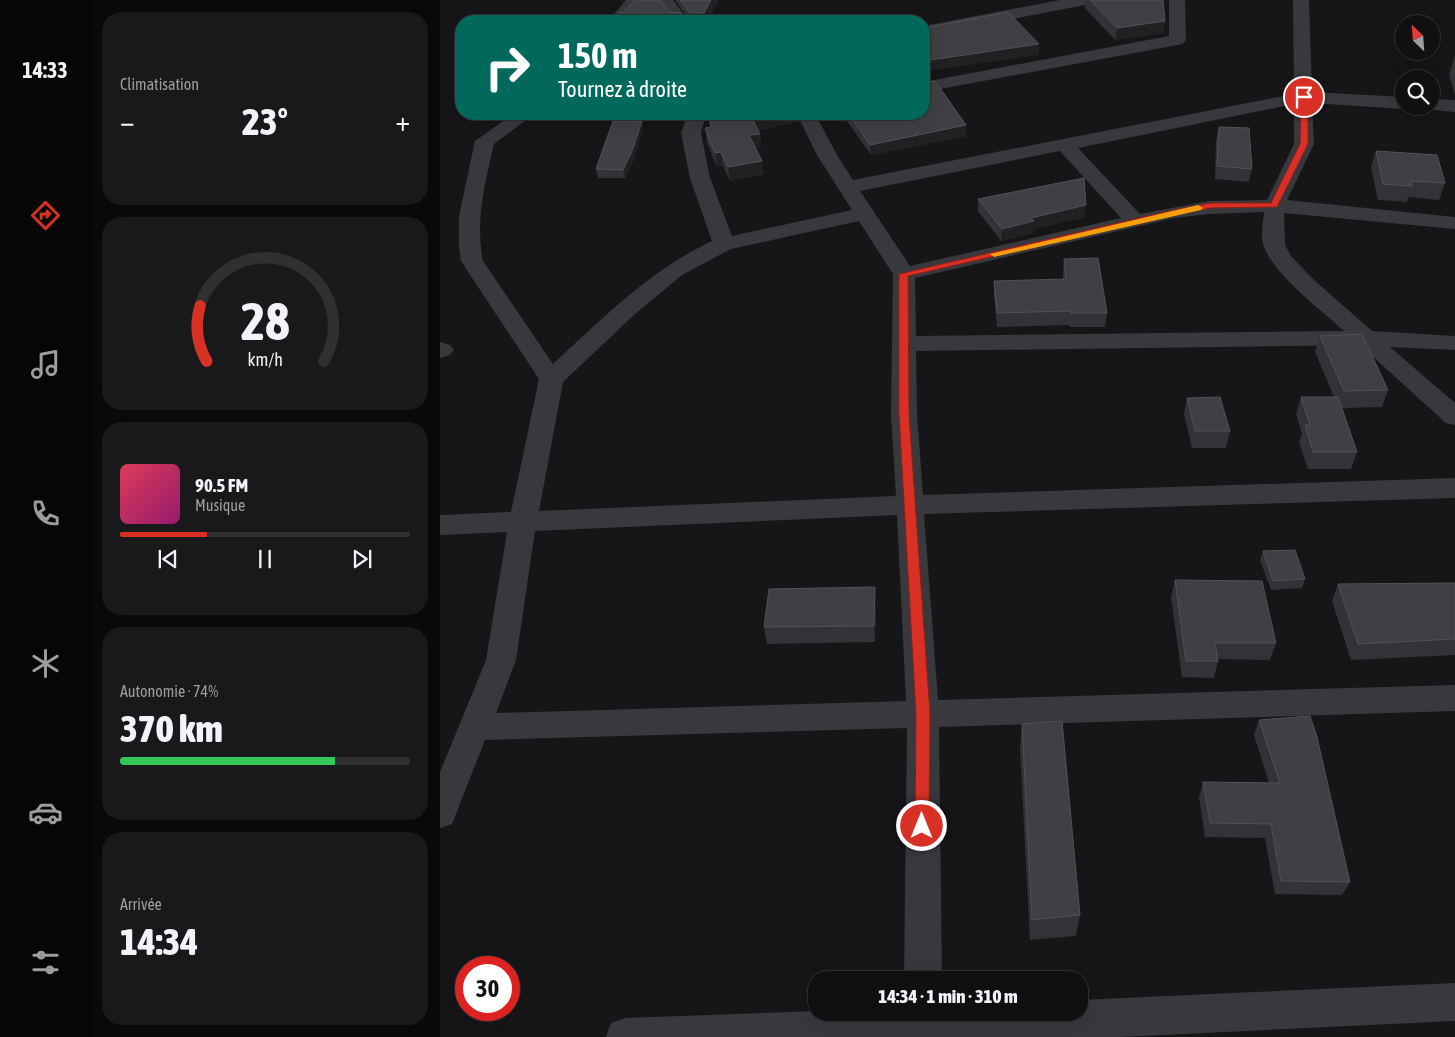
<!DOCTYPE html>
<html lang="fr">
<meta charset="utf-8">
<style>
:root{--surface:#101012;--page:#19191b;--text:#f1f3f6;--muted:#9c9d9f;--line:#303032;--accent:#d93025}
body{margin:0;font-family:"Asap Condensed",sans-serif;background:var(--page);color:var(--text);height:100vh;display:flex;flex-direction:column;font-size:19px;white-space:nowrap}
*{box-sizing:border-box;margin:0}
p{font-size:16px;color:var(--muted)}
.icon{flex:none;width:28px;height:28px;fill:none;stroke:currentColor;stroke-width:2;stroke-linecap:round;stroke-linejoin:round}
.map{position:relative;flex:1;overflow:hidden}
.details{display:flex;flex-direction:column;gap:12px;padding:12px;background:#09090a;width:350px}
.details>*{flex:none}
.hud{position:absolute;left:15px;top:15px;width:475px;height:105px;border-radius:20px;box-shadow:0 5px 20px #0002,0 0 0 1px var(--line);background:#00695c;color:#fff;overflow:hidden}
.needle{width:32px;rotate:335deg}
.tools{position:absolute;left:955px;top:15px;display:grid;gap:10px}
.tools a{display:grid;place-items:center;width:45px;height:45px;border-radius:50%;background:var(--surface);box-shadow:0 5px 20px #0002,0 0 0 1px var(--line);font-size:25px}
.speed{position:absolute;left:15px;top:956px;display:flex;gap:10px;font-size:25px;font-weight:700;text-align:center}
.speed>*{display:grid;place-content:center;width:65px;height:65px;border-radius:50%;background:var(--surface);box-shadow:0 5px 20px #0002,0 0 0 1px var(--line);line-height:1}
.speed .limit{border:8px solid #d22;background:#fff;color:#111}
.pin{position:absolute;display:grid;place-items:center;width:42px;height:42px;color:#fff;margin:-21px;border:2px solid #fff;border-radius:50%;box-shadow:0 1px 5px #0007}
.me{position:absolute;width:55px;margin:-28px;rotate:0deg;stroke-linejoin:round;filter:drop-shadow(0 0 4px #0008)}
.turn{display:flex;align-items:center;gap:18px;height:105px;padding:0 20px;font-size:22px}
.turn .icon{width:65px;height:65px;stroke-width:2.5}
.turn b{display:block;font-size:35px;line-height:42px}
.big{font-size:38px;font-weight:800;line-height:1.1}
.details .card{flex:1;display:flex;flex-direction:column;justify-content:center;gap:8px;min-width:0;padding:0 18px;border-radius:20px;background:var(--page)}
.details .dial{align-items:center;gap:0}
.dial svg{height:130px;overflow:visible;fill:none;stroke:var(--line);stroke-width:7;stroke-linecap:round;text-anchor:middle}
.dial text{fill:var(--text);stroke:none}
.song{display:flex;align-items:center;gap:15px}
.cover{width:60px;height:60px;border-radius:8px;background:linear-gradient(135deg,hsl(350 70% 55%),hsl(320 70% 35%))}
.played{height:5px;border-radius:2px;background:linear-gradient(90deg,var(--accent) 30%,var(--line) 30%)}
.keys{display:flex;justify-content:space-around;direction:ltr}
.heat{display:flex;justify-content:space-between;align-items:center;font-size:28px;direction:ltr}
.charge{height:8px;border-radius:4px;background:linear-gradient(90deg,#34c759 74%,var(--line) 0)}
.trip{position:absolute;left:368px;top:971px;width:280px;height:50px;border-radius:20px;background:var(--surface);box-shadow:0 5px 20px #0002,0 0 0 1px var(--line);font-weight:800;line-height:50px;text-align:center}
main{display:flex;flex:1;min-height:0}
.tab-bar{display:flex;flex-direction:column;width:90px;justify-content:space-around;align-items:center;background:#060607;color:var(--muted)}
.tab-bar .icon{width:35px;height:35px}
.tab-bar .active{color:var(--accent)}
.tab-bar b{font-size:22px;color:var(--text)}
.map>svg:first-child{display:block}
</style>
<main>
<nav class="tab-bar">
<b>14:33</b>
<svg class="icon active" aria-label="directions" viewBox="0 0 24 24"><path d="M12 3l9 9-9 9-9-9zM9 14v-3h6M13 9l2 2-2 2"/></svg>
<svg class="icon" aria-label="music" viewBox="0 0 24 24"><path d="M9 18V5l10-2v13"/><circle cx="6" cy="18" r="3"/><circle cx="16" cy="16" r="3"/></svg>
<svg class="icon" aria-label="phone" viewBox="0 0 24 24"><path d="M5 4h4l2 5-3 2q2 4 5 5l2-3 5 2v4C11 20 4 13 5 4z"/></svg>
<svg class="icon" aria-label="climate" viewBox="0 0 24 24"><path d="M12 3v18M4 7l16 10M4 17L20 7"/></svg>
<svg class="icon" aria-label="car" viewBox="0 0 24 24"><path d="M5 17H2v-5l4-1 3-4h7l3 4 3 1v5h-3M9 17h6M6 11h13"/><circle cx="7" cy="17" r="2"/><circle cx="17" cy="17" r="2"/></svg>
<svg class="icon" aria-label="filters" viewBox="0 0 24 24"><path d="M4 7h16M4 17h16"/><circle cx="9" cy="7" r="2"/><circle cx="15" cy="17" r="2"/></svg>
</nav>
<section class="details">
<div class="card"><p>Climatisation</p>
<div class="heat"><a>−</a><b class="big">23°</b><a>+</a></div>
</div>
<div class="card dial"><svg viewBox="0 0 100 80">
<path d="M14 69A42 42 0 1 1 86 69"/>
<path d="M14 69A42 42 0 0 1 10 35" stroke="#d93025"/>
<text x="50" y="56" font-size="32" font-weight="700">28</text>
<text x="50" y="72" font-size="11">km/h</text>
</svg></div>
<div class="card">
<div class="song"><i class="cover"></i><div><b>90.5 FM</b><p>Musique</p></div></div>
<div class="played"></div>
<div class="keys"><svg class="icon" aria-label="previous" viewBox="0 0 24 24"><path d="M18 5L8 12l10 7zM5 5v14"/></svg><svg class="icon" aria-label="pause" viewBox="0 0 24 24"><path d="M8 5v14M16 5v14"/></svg><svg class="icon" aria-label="next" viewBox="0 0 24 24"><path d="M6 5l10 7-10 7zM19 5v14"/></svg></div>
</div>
<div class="card"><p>Autonomie · 74%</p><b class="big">370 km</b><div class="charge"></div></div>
<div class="card"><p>Arrivée</p><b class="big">14:34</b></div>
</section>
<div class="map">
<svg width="1015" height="1037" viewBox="0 0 1015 1037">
<rect width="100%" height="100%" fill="#161618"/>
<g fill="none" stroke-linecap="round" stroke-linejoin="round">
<g fill="#37393d" fill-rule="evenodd">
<polygon points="186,0 203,0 185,21 168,21"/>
<polygon points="217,0 233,0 249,21 233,21"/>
<polygon points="620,0 653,0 645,5 484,36 484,26"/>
<polygon points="729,0 745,0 746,40 743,44 484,92 484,82 729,36"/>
<path d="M853 0H869L872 92 964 97V106H971L964 109 872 103 874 144 847 200 1015 217V229L844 213 845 245 851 256 874 280 932 331 1015 336V350L950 347 1015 403V425L1006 423 920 345 476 351 477 414 483 495 1015 478V498L484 514 498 700 1015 685V711L499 727 502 980H464L467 728 45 740 12 824 0 828V772L46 660 67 532 0 535V515L71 512 99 379 21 261 19 246V216L35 141 73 114H94L54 144C45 183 35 220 43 261L113 364C163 318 210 270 272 241L250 178 241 133 248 114H266L261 133 270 178 292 236 412 210 377 155 357 114H375L397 155 413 180 854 94ZM854 104V144L827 200 769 201 700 214 638 148ZM620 151 681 218 470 266 420 191ZM824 212C823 222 820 238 824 247 837 278 879 308 904 331L476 336 475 278 734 218 769 214ZM419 221 453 274 451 414 456 496 99 511 123 382 195 314 242 275 291 249ZM457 515 466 701 56 713 76 660 95 531Z"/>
<polygon points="991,99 1015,100 1015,112 984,109 983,106 991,106"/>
<polygon points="0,342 10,345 14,350 10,355 0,358"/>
<polygon points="1015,983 1015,1021 680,1037 166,1037 171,1023 185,1018 376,1011 639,1012 639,1000"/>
</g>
</g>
<g fill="#323336">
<polygon points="235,0 279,0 266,21 250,21"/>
<polygon points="646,0 723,0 725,21 723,33 675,40 645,8"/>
<polygon points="1015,55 1015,95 1009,75 1014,59 1014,58"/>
<polygon points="268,114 358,114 359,122 318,130 320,134 321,147 316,148 324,174 290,181 283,166 277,167 267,142 265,128 271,127"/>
<polygon points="402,114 484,114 526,136 431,155"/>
<polygon points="202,121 203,129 194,159 185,178 158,178 156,169"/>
<polygon points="779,127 812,169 809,182 775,179 776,140"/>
<polygon points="936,151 1005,183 999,200 968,197 967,202 938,200 931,167"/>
<polygon points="538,199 645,217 594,229 593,233 561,241 538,211"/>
<polygon points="624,259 667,313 665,327 630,327 629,325 557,327 554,295 554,281 623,279 623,273"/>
<polygon points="880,336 948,390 942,407 902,408 917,452 911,469 868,469 859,442 862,434 856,414 861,397 894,397 875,352"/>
<polygon points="747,398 790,431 786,448 752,448 744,414"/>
<polygon points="823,551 865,579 862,588 831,590 820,560"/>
<polygon points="735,580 836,643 830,660 778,659 778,661 774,678 742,677 731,597"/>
<polygon points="1015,583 1015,655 911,660 892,601 898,584"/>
<polygon points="436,604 435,642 327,644 324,627"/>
<polygon points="819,720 910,882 902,895 835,894 825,838 765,837 759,797 763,782 829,783 814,735"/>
<polygon points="582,724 640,915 636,936 590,940 580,747"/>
</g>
<g fill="#212124">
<polygon points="271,0 279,0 266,21 265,21 264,13"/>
<polygon points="241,13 242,21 236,21"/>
<polygon points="725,21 723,33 675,40 677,28"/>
<polygon points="599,44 599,55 487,71 487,80 484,81 484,61"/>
<polygon points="332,114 358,114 359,122 314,131 312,118"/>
<polygon points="202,121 203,129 194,159 185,178 183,170"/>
<polygon points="526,125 526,136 431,155 430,145"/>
<polygon points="320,134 321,147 311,149 309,135"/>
<polygon points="281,152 283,166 277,167 275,153"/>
<polygon points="322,161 324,174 290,181 288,167"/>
<polygon points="646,205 645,217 594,229 593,233 561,241 562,229 591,218"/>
<polygon points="435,587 436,604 435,642 434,626"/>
</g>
<g fill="#3e4044" stroke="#4f5256">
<polygon points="195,0 220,0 230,12 241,13 236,21 172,21 180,13 184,12"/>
<polygon points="240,0 271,0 264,13 249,12"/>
<polygon points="650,0 723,0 725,21 677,28"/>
<polygon points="568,12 599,44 484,61 484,28"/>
<polygon points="484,65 487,69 484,71"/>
<polygon points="495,81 526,125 430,145 409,114 484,114 484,83"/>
<polygon points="268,114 332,114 312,118 320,134 309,135 322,161 288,167 281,152 275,153 265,128 271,127"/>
<polygon points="173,121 202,121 192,151 183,170 156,169"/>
<polygon points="779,127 809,128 812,169 777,166"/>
<polygon points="936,151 997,155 1005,183 971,181 972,186 943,184"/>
<polygon points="644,178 646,205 591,218 594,221 562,229 538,199"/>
<polygon points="658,258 667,313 631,313 631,311 557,313 554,281 626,279 624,259"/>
<polygon points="922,334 948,390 904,391 880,336"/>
<polygon points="780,397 790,431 755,431 747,398"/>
<polygon points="861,397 898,397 917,452 873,452 865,425 870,425"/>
<polygon points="855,550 865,579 833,581 823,551"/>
<polygon points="735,580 822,581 836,643 775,643 778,661 746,661"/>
<polygon points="1015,583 1015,639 918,644 898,584"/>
<polygon points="435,587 434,626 324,627 329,589"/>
<polygon points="870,716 877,737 910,882 841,881 831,824 770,823 763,782 840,783 819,720"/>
<polygon points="622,721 640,915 592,920 582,724"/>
</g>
<polygon fill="#d93025" stroke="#8d1f18" points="864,95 868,97 868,144 837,207 771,208 734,215 468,276 469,414 490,714 489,826 487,831 482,833 477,831 475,826 476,714 459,414 459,274 734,210 771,203 831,203 860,144 861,97"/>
<polygon fill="#f59e0b" points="758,205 763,208 761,210 554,257 550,254"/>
</svg>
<div class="tools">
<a><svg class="needle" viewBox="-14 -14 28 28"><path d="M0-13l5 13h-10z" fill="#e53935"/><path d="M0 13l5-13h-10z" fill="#9c9d9f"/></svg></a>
<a><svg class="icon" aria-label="search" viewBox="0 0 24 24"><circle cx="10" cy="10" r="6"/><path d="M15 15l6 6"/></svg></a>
</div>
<div class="speed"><div class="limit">30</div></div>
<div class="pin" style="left:864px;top:97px;background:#d93025"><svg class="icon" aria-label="arrive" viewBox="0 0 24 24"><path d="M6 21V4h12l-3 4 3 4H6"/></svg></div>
<svg class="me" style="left:482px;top:826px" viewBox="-20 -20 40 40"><circle r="17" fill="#d93025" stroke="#fff" stroke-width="3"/><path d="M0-11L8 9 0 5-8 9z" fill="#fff"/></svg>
<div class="trip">14:34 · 1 min · 310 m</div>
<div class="hud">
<div class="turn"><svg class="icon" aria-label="right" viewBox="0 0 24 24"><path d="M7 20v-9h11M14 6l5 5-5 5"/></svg><div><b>150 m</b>Tournez à droite</div></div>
</div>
</div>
</main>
